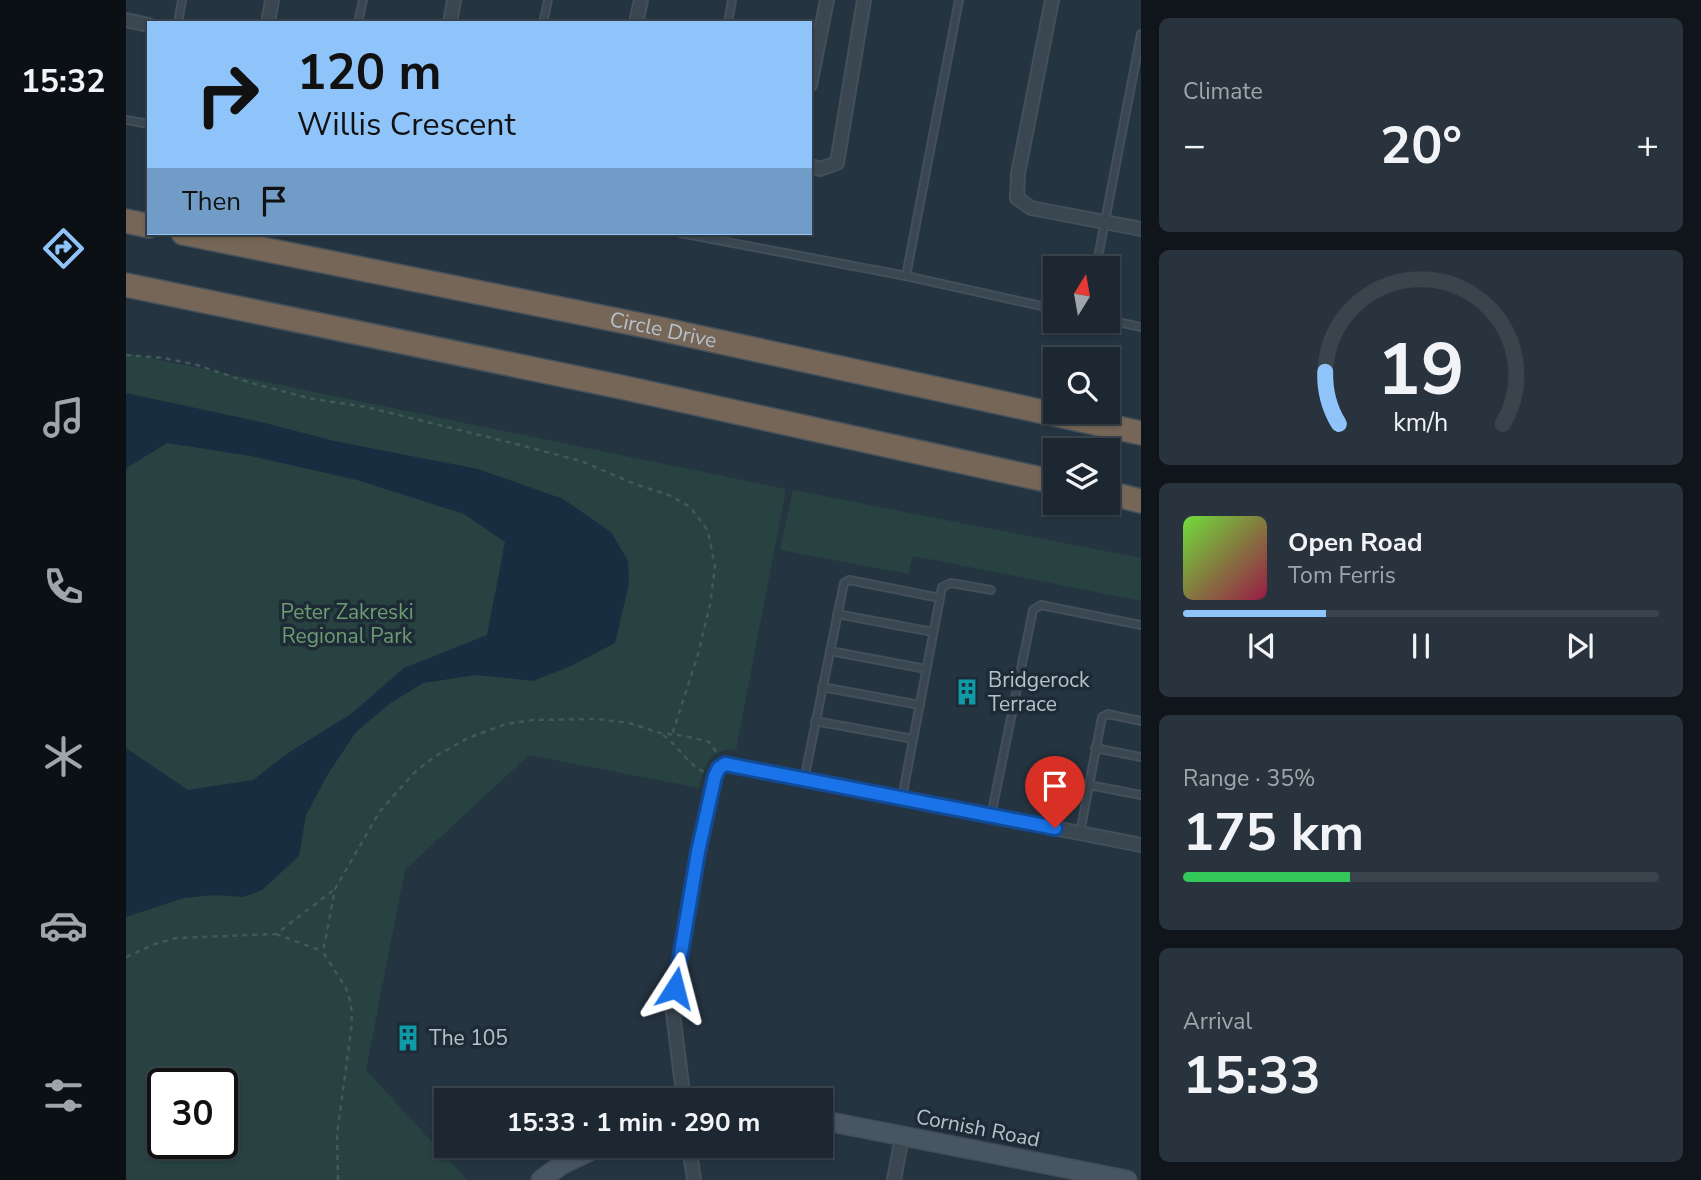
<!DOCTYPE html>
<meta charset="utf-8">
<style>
:root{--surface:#1c2731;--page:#29333d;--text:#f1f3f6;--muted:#a0a5ab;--line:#3a444d;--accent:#8ec4f9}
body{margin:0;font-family:"Nunito Sans",sans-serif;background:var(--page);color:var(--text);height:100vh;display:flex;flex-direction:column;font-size:26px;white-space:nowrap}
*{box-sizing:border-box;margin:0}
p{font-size:23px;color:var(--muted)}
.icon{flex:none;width:38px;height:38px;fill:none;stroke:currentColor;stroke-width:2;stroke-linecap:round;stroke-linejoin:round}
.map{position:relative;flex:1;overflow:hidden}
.sheet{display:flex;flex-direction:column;gap:18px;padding:18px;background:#0f151b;width:560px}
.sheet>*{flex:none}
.banner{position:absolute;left:21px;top:21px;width:665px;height:214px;border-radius:0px;box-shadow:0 2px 5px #0004,0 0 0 2px var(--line);background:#8ec4f9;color:#111;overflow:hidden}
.needle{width:46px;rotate:11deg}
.fabs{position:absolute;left:917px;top:256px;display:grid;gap:14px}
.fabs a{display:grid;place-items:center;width:77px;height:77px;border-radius:0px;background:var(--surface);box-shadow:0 2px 5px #0004,0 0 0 2px var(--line);font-size:35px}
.speed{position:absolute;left:21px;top:1068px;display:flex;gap:14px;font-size:35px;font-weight:700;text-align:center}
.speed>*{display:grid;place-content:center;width:91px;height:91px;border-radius:50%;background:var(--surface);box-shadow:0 2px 5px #0004,0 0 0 2px var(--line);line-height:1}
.speed .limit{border:4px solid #111;border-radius:10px;background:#fff;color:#111}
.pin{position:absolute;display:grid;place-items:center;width:60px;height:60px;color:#fff;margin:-72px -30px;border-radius:50% 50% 50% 0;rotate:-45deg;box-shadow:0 0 7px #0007}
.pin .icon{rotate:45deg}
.me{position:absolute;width:77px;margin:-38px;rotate:9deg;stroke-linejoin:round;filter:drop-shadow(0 0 5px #0008)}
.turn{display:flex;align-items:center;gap:24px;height:147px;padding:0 35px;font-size:32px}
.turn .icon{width:91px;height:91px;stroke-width:2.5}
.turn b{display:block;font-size:49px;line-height:60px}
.then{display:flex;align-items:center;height:66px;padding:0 35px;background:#0003;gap:14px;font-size:26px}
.big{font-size:52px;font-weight:700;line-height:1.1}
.sheet .card{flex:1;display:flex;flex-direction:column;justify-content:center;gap:10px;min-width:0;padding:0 24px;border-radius:10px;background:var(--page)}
.sheet .dial{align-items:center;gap:0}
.dial svg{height:182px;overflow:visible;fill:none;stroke:var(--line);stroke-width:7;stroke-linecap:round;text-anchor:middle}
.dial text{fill:var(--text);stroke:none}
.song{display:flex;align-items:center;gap:21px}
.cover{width:84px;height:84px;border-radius:10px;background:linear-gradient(135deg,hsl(100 70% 55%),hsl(340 70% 35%))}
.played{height:7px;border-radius:4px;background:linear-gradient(90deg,var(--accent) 30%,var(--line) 30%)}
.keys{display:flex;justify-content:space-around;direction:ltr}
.heat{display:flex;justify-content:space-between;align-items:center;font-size:38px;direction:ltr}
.charge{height:10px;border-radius:5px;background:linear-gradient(90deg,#34c759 35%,var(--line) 0)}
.trip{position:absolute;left:308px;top:1088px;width:399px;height:70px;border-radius:0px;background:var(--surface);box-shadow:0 2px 5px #0004,0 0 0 2px var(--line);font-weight:700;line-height:70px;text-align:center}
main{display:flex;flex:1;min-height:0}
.tab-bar{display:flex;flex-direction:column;width:126px;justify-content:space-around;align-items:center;background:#0b1014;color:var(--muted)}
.tab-bar .icon{width:49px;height:49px}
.tab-bar .on{color:var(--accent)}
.tab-bar b{font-size:32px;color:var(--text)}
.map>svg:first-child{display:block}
</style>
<main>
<nav class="tab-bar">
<b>15:32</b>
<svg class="icon on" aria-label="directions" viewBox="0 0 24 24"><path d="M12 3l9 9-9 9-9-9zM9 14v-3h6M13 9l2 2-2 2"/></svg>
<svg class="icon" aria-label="music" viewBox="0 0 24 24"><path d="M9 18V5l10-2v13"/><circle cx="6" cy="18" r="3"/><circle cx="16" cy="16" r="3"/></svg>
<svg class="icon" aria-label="phone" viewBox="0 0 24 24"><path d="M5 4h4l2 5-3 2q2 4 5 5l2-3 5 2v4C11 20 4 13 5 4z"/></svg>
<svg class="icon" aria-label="climate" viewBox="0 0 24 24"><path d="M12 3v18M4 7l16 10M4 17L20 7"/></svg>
<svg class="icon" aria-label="car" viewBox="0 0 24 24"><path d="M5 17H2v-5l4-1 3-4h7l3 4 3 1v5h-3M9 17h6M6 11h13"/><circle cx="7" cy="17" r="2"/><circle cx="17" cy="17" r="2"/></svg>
<svg class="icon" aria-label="filters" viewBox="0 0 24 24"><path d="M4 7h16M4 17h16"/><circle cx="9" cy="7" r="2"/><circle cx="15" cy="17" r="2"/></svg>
</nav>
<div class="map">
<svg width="1015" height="1180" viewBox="0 0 1015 1180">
<rect width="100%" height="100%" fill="#253441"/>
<g fill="#274241" fill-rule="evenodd">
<path d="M0 353 660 489 610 750C583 748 578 767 573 788L403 755 279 870 240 1070 341 1180H0ZM37 1083H96V1143H37Z"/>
<polygon points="667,490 1015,558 1015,601 787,556 782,574 654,550"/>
</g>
<polygon fill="#182d3f" points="0,393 139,423 208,441 352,469 437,499 485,532 502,561 503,584 489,643 445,666 407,681 350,675 297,683 263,704 230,732 202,774 180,815 173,856 136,890 117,897 89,895 58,898 0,917 0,748 62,790 127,780 162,753 225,714 278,668 361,635 379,542 338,514 231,480 125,456 41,443 2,467 0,471"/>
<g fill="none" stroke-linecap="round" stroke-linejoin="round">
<g stroke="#434f5a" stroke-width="10">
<g id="lane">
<polyline points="52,23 56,0"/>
<polyline points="232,23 237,0"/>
<polyline points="417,23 422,0"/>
<polyline points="602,23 606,0"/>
<polyline points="0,120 23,124"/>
<polyline points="554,233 780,276 929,309"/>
<polyline points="970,268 1015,34"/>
<polyline points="780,276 833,0"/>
<polyline points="982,320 1015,327"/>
<polyline points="814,598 816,587 825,583 865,590"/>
<polyline points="711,614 807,632"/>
<polyline points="704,651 800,669"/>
<polyline points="696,687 794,705"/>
<polyline points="689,721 787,739"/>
<polyline points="969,748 1015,757"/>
<polyline points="678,780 718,583 723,580 814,598 776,798"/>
<polyline points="963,785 1015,795"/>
<polyline points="865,816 907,610 915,605 1015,625"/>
<polyline points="954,833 976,717 982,714 1015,721"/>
</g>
</g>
<g stroke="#434f5a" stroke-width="16">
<g id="street">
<polyline points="926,0 892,174 891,198 905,208 1015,229"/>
<polyline points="0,20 23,25"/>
<polyline points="142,23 146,0"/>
<polyline points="324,23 328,0"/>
<polyline points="510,23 515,0"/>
<polyline points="684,85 701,0"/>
<polyline points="684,166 694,169 711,163 738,0"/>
<polyline points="558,1101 546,1005 572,856 589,776 593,768 599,764 1015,845"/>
<polyline points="563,1146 568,1180"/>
<polyline points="768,1180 776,1137"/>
</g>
</g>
<g stroke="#434f5a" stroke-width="21">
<g id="secondary">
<polyline points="695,1120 1001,1180"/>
<polyline points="415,1180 435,1165 474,1146"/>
</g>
</g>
<g stroke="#44515b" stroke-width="26">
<g id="highway">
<polyline points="0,221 23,226"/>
<path id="s1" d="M57 233 530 328 1015 433"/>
<polyline points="0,285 495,387 929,482"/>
<polyline points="982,493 1015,501"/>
</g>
</g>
<g stroke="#415958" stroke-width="2.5" stroke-dasharray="5 5" stroke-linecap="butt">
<polyline points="0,355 38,358 71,365 122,382 182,398 240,407 390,444 455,461 511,485 543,495 564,507 582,531 589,567 584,605 572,654 546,735"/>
<path d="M537 735C553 746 561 764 578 772"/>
<polyline points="150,934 196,951"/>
<polyline points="0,957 29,944 50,938 150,934 209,889"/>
<polyline points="212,1180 211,1135 226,1023 225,1004 220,988 197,952 209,889 254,811 289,772 308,757 342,738 380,724 406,720 471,719 503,723 534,733 559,736 583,742 591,753"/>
</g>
<use href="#lane" stroke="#3a4650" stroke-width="6"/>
<use href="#street" stroke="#3a4650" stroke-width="12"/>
<use href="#secondary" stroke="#485663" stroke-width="18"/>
<use href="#highway" stroke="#766657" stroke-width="23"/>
</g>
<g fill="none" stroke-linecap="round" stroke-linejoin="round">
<g stroke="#114b97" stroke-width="18">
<polyline id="route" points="549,988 572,852 589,776 593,768 599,764 929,828"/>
</g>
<use href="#route" stroke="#1a73e8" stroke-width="12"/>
</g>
<defs>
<g id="building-bare" transform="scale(2.1)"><path d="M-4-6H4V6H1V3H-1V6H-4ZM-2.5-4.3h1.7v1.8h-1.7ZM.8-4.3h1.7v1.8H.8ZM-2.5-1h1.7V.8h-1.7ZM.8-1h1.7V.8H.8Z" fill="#0f9aa8" stroke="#1e2b36" stroke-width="2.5" paint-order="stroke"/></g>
</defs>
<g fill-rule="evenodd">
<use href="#building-bare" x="841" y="692"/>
<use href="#building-bare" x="282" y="1038"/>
</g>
<g text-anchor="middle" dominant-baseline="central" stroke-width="7" stroke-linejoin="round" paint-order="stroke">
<g font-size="21" fill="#b6c1cb" stroke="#1e2b36">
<text stroke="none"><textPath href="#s1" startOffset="490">Circle Drive</textPath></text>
<text transform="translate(852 1128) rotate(11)">Cornish Road</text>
</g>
<g font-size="21" fill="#6d9c72" stroke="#1e2b36">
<text x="221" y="612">Peter Zakreski<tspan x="221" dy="24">Regional Park</tspan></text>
</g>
<g font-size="21" fill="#b6c1cb" stroke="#1e2b36" text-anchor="start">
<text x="862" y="680">Bridgerock<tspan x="862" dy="24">Terrace</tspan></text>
<text x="303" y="1038">The 105</text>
</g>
</g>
</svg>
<div class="fabs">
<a><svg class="needle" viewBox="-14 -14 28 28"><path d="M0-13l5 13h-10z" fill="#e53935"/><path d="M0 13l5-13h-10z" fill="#a0a5ab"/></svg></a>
<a><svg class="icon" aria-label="search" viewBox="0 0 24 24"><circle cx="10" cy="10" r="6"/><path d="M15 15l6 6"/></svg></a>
<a><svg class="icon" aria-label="layers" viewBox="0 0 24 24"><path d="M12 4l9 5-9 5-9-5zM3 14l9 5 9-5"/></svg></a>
</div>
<div class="speed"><div class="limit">30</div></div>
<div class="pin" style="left:929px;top:828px;background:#d93025"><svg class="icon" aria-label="arrive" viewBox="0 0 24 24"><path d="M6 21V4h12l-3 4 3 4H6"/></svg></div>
<svg class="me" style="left:549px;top:988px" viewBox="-20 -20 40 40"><path d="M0-17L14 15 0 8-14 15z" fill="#1a73e8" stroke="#fff" stroke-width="4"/></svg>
<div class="trip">15:33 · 1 min · 290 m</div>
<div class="banner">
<div class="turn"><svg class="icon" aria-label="right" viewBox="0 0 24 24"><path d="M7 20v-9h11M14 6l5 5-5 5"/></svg><div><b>120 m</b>Willis Crescent</div></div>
<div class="then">Then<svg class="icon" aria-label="arrive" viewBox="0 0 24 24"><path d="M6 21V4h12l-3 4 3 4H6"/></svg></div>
</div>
</div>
<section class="sheet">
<div class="card"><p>Climate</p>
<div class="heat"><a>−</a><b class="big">20°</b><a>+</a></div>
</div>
<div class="card dial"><svg viewBox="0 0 100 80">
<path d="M14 69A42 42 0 1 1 86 69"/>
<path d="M14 69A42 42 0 0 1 8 46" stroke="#8ec4f9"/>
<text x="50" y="56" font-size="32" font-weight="700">19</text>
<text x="50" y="72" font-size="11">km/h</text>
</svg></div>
<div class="card">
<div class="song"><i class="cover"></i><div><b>Open Road</b><p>Tom Ferris</p></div></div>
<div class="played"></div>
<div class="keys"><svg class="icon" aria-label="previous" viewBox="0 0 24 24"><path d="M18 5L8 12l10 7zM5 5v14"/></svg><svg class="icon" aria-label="pause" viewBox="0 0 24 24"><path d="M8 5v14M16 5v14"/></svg><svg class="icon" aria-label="next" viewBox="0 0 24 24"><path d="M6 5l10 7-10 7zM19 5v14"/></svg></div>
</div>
<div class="card"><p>Range · 35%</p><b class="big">175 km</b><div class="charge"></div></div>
<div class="card"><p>Arrival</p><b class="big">15:33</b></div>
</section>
</main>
